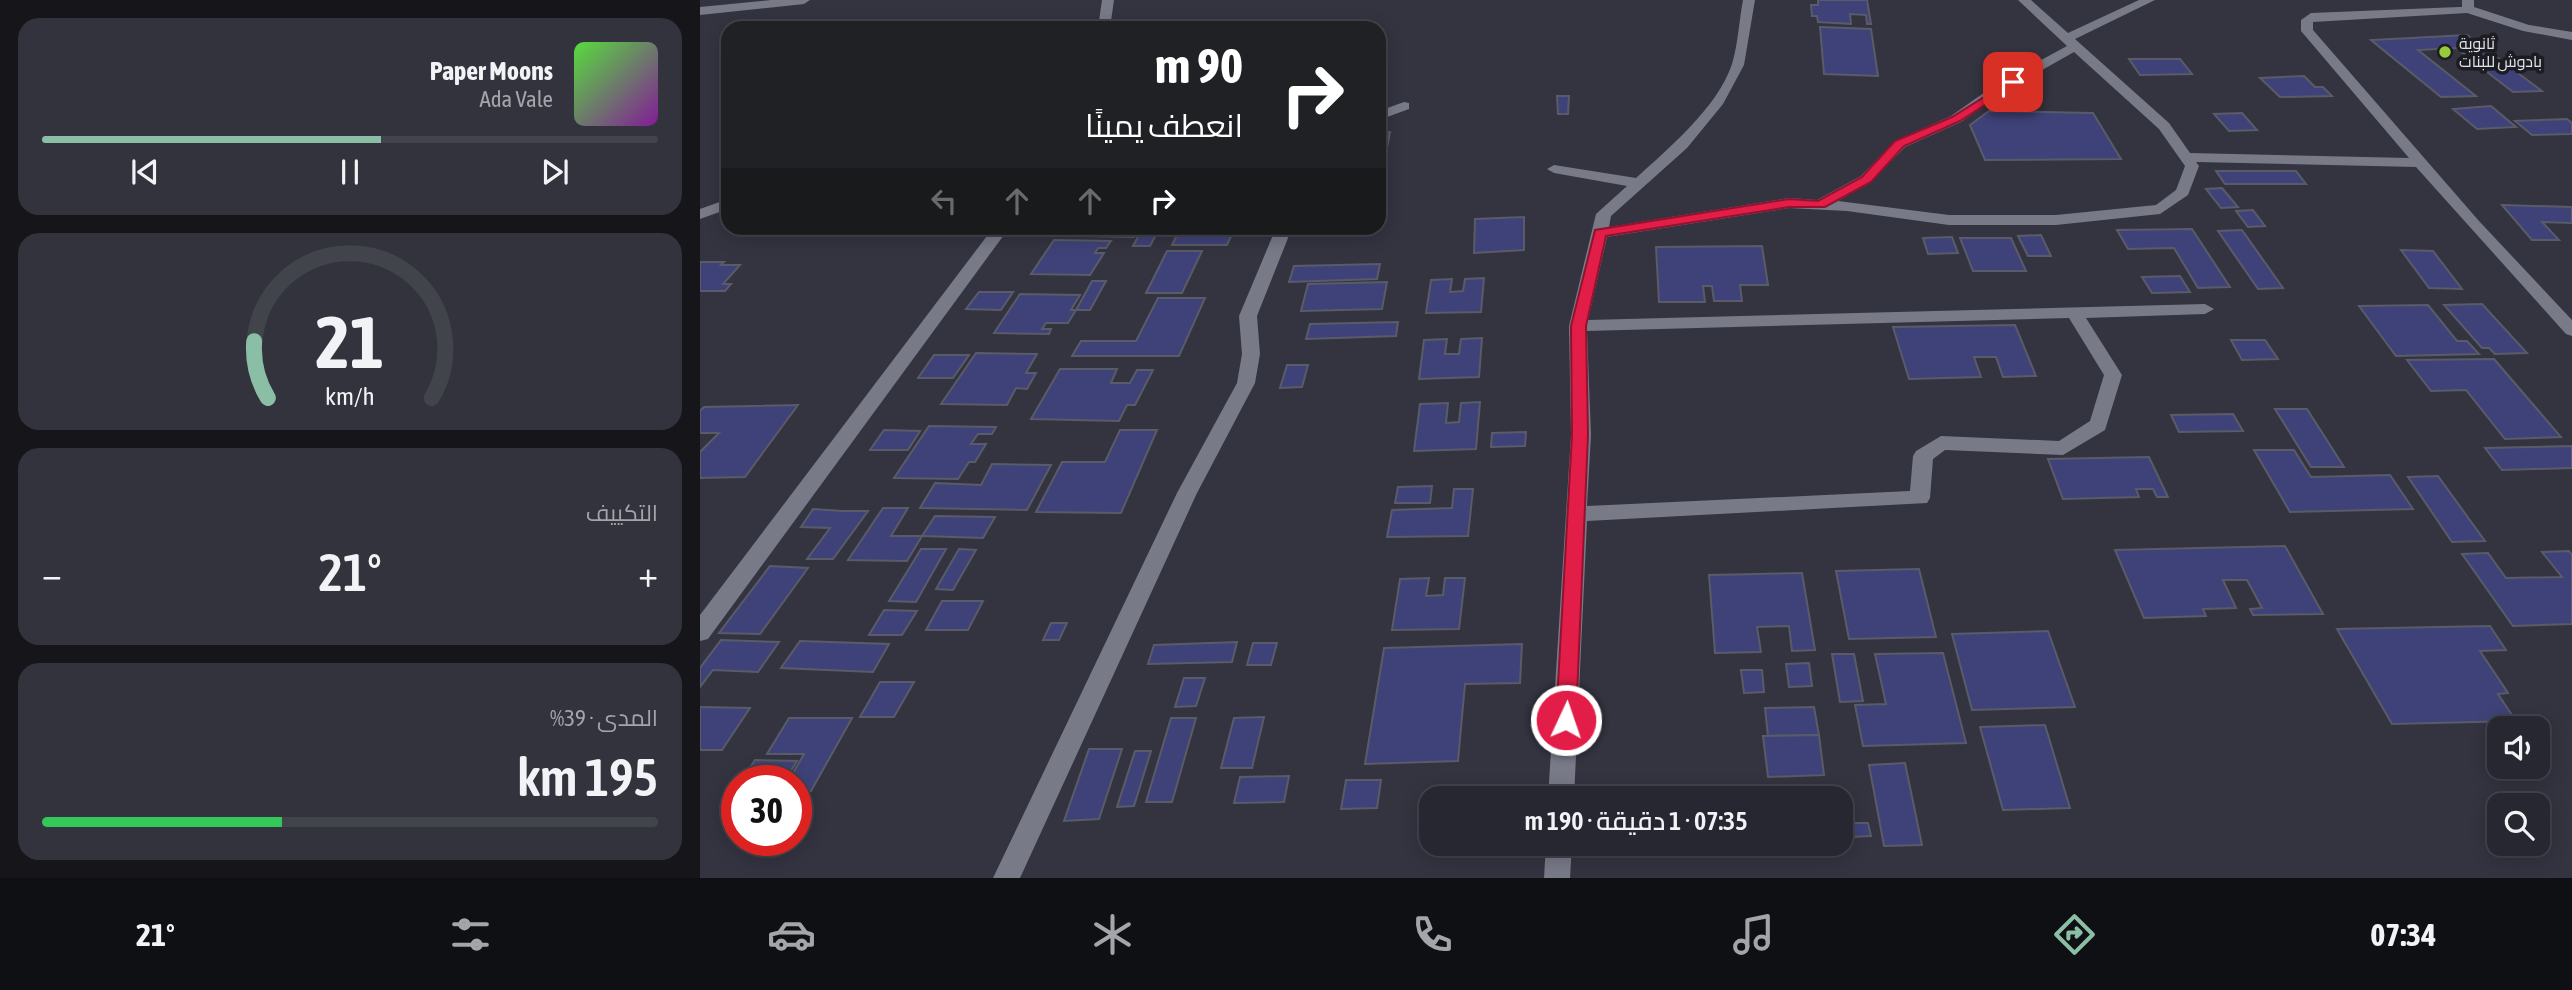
<!DOCTYPE html>
<html lang="ar">
<meta charset="utf-8">
<style>
:root{--surface:#262730;--page:#32333c;--text:#f1f3f6;--muted:#a4a5ab;--line:#42444c;--accent:#8abfa5}
body{margin:0;font-family:"Asap Condensed",Cairo,sans-serif;background:var(--page);color:var(--text);direction:rtl;height:100vh;display:flex;flex-direction:column;font-size:26px;white-space:nowrap}
*{box-sizing:border-box;margin:0}
p{font-size:23px;color:var(--muted)}
.icon{flex:none;width:38px;height:38px;fill:none;stroke:currentColor;stroke-width:2;stroke-linecap:round;stroke-linejoin:round}
.map{position:relative;flex:1;overflow:hidden;direction:ltr}
.drawer{display:flex;flex-direction:column;gap:18px;padding:18px;background:#15151a;width:700px}
.drawer>*{flex:none}
.guide{position:absolute;left:21px;top:21px;width:665px;height:214px;border-radius:21px;box-shadow:0 4px 18px #0003,0 0 0 2px var(--line);direction:rtl;background:#202124;color:#fff;overflow:hidden}
.fabs{position:absolute;left:1787px;top:716px;display:grid;gap:14px}
.fabs a{display:grid;place-items:center;width:63px;height:63px;border-radius:14px;background:var(--surface);box-shadow:0 4px 18px #0003,0 0 0 2px var(--line);font-size:35px}
.speed{position:absolute;left:21px;top:765px;display:flex;gap:14px;font-size:35px;font-weight:700;text-align:center}
.speed>*{display:grid;place-content:center;width:91px;height:91px;border-radius:50%;background:var(--surface);box-shadow:0 4px 18px #0003,0 0 0 2px var(--line);line-height:1}
.speed .limit{border:10px solid #d22;background:#fff;color:#111}
.pin{position:absolute;display:grid;place-items:center;width:60px;height:60px;color:#fff;margin:-30px;border-radius:14px;box-shadow:0 4px 10px #0006}
.me{position:absolute;width:77px;margin:-38px;rotate:3deg;stroke-linejoin:round;filter:drop-shadow(0 0 5px #0008)}
.turn{display:flex;align-items:center;gap:24px;height:147px;padding:0 28px;font-size:32px}
.turn .icon{width:91px;height:91px;stroke-width:2.5}
.turn b{display:block;font-size:49px;line-height:60px}
.lanes{display:flex;align-items:center;height:66px;padding:0 28px;background:#0003;justify-content:center;gap:35px;direction:ltr}
.lanes .off{opacity:.35}
.big{font-size:52px;font-weight:600;line-height:1.1}
.drawer .card{flex:1;display:flex;flex-direction:column;justify-content:center;gap:10px;min-width:0;padding:0 24px;border-radius:21px;background:var(--page)}
.drawer .dial{align-items:center;gap:0}
.dial svg{height:182px;overflow:visible;fill:none;stroke:var(--line);stroke-width:7;stroke-linecap:round;text-anchor:middle}
.dial text{fill:var(--text);stroke:none}
.song{display:flex;align-items:center;gap:21px}
.cover{width:84px;height:84px;border-radius:10px;background:linear-gradient(135deg,hsl(110 70% 55%),hsl(290 70% 35%))}
.played{height:7px;border-radius:4px;background:linear-gradient(90deg,var(--accent) 55%,var(--line) 55%)}
.keys{display:flex;justify-content:space-around;direction:ltr}
.heat{display:flex;justify-content:space-between;align-items:center;font-size:38px;direction:ltr}
.charge{height:10px;border-radius:5px;background:linear-gradient(90deg,#34c759 39%,var(--line) 0)}
.trip{position:absolute;left:719px;top:786px;width:434px;height:70px;border-radius:21px;background:var(--surface);box-shadow:0 4px 18px #0003,0 0 0 2px var(--line);font-weight:600;line-height:70px;text-align:center;direction:rtl}
.tabs{display:flex;height:112px;justify-content:space-around;align-items:center;background:#0f1013;color:var(--muted)}
.tabs .icon{width:49px;height:49px}
.tabs .active{color:var(--accent)}
.tabs b{font-size:32px;color:var(--text)}
main{display:flex;flex:1;min-height:0}
.map>svg:first-child{display:block}
</style>
<main>
<div class="map">
<svg width="1872" height="878" viewBox="0 0 1872 878">
<rect width="100%" height="100%" fill="#333440"/>
<g fill="#3f4278" stroke="#595b68" stroke-width="2">
<polygon points="1118,0 1167,0 1171,24 1167,24 1166,15 1150,14 1151,24 1118,22 1117,16 1112,16 1111,5 1118,5"/>
<polygon points="1120,27 1171,29 1178,76 1124,74"/>
<polygon points="1767,35 1842,91 1813,92 1756,48 1718,50 1776,96 1741,97 1671,40"/>
<polygon points="1429,59 1480,59 1492,74 1440,75"/>
<polygon points="1604,76 1615,87 1623,87 1632,96 1580,97 1560,78"/>
<polygon points="857,96 869,96 868,114 858,114"/>
<polygon points="1791,106 1816,127 1777,129 1753,109"/>
<polygon points="1289,111 1393,113 1421,159 1285,160 1270,125"/>
<polygon points="1542,113 1557,130 1529,131 1514,114"/>
<polygon points="1867,119 1872,123 1872,134 1832,135 1815,121"/>
<polygon points="690,132 685,158 679,158 679,133"/>
<polygon points="679,162 687,162 679,198"/>
<polygon points="1516,171 1596,171 1606,184 1525,184"/>
<polygon points="1522,188 1538,207 1521,208 1506,189"/>
<polygon points="1802,205 1872,207 1872,223 1842,222 1859,240 1832,240"/>
<polygon points="1553,210 1565,226 1548,227 1536,211"/>
<polygon points="824,217 824,250 774,253 775,219"/>
<polygon points="395,228 440,228 434,237 389,236"/>
<polygon points="1492,229 1530,287 1498,288 1474,248 1428,249 1417,230"/>
<polygon points="1542,230 1583,288 1558,289 1518,231"/>
<polygon points="441,231 458,231 450,246 433,246"/>
<polygon points="479,231 533,232 527,245 472,245"/>
<polygon points="1341,235 1351,256 1328,256 1318,236"/>
<polygon points="1252,237 1258,253 1228,254 1223,238"/>
<polygon points="1260,238 1311,238 1326,271 1273,271"/>
<polygon points="354,240 411,241 406,248 398,248 395,253 404,253 390,275 331,274"/>
<polygon points="1062,246 1068,285 1040,285 1042,301 1014,301 1012,286 1003,286 1005,302 959,302 956,247"/>
<polygon points="1701,250 1733,251 1762,289 1729,288"/>
<polygon points="467,251 502,251 482,293 446,293"/>
<polygon points="0,262 24,262 21,265 40,265 23,284 31,284 25,291 0,291"/>
<polygon points="680,264 677,279 589,282 594,266"/>
<polygon points="1480,276 1490,292 1452,293 1442,277"/>
<polygon points="784,278 781,312 726,313 731,280 752,279 750,292 763,291 765,279"/>
<polygon points="392,281 406,281 390,310 376,310"/>
<polygon points="687,282 682,309 601,311 608,284"/>
<polygon points="279,292 313,292 301,310 266,309"/>
<polygon points="320,294 380,295 371,310 376,310 368,323 346,323 342,329 351,329 349,334 294,333"/>
<polygon points="458,298 505,298 479,356 372,356 381,341 436,341"/>
<polygon points="1782,304 1827,353 1795,354 1789,348 1782,348 1744,305"/>
<polygon points="1728,305 1757,341 1767,341 1779,354 1696,356 1659,306"/>
<polygon points="698,322 696,336 606,339 610,324"/>
<polygon points="1315,325 1336,376 1303,377 1296,357 1274,357 1281,377 1209,379 1193,327"/>
<polygon points="782,338 779,377 719,379 724,340 747,339 745,354 759,354 761,339"/>
<polygon points="1531,340 1565,340 1578,359 1542,360"/>
<polygon points="276,353 337,354 326,373 336,373 327,389 316,388 307,405 241,404"/>
<polygon points="234,355 269,355 253,378 218,378"/>
<polygon points="1794,359 1861,437 1805,439 1766,390 1731,391 1707,360"/>
<polygon points="587,365 608,365 602,387 580,388"/>
<polygon points="360,369 417,369 411,383 430,383 437,370 453,370 435,405 427,405 419,421 331,419"/>
<polygon points="780,402 776,449 714,451 720,404 748,403 746,423 759,422 761,403"/>
<polygon points="98,405 45,477 0,478 0,452 19,433 0,433 0,411 4,407"/>
<polygon points="1575,409 1607,409 1644,467 1611,467"/>
<polygon points="1533,414 1543,431 1479,432 1471,415"/>
<polygon points="229,426 296,427 292,434 278,434 271,444 286,444 275,462 269,462 258,479 194,478"/>
<polygon points="184,430 220,431 208,450 170,450"/>
<polygon points="420,430 457,430 421,513 336,512 362,462 405,462"/>
<polygon points="826,432 825,446 791,447 792,433"/>
<polygon points="1872,446 1872,468 1802,470 1785,448"/>
<polygon points="1554,450 1594,450 1611,477 1690,475 1713,509 1590,512"/>
<polygon points="1449,457 1468,497 1457,497 1453,489 1436,489 1439,497 1363,499 1348,459"/>
<polygon points="292,464 351,465 327,510 220,508 235,483 281,485"/>
<polygon points="1738,476 1785,541 1752,542 1708,477"/>
<polygon points="732,486 730,503 695,503 698,487"/>
<polygon points="754,489 773,489 768,536 687,537 692,510 752,508"/>
<polygon points="183,508 208,508 191,536 222,536 207,561 148,560"/>
<polygon points="113,509 142,511 168,511 133,559 107,559 130,528 101,527"/>
<polygon points="235,516 295,517 283,538 222,536"/>
<polygon points="1585,546 1623,614 1553,615 1550,609 1562,608 1547,580 1523,580 1536,608 1503,609 1506,616 1444,618 1415,550"/>
<polygon points="221,549 246,549 216,602 189,601"/>
<polygon points="259,549 276,550 253,590 236,589"/>
<polygon points="1869,551 1872,555 1872,624 1813,626 1762,554 1788,553 1806,578 1862,577 1842,552"/>
<polygon points="70,566 108,568 60,634 19,633"/>
<polygon points="1219,569 1236,637 1149,639 1136,571"/>
<polygon points="1102,573 1115,650 1092,651 1089,626 1057,627 1061,652 1015,653 1009,575"/>
<polygon points="729,578 726,596 743,595 745,578 765,578 759,629 692,630 700,579"/>
<polygon points="242,601 283,601 268,630 226,630"/>
<polygon points="184,610 217,611 202,635 169,635"/>
<polygon points="351,623 367,623 359,640 343,640"/>
<polygon points="1790,626 1806,650 1780,651 1808,693 1798,694 1816,721 1692,724 1637,629"/>
<polygon points="1348,631 1375,707 1272,710 1252,634"/>
<polygon points="21,640 79,642 58,672 13,670 0,687 0,668"/>
<polygon points="100,641 189,644 173,672 81,668"/>
<polygon points="537,642 532,662 448,664 454,645"/>
<polygon points="553,643 577,643 571,665 547,665"/>
<polygon points="822,644 820,683 765,684 758,761 665,764 684,648"/>
<polygon points="1243,653 1266,743 1163,746 1155,705 1186,704 1175,654"/>
<polygon points="1132,654 1154,654 1163,701 1140,702"/>
<polygon points="1109,663 1112,686 1089,687 1086,664"/>
<polygon points="1041,670 1062,670 1064,692 1044,693"/>
<polygon points="484,678 505,678 496,706 475,707"/>
<polygon points="180,682 214,682 194,717 160,717"/>
<polygon points="0,707 50,708 22,750 0,750"/>
<polygon points="1114,707 1119,735 1068,736 1065,708"/>
<polygon points="564,717 552,768 521,768 534,718"/>
<polygon points="89,718 152,718 111,791 96,791 96,780 89,780 104,754 67,754"/>
<polygon points="471,718 496,718 472,802 446,802"/>
<polygon points="1345,725 1370,808 1303,810 1280,727"/>
<polygon points="1119,735 1124,775 1068,777 1063,736"/>
<polygon points="389,749 422,749 399,819 364,821"/>
<polygon points="435,751 451,751 434,806 417,807"/>
<polygon points="55,760 97,761 85,780 42,780"/>
<polygon points="1205,763 1222,845 1184,846 1169,765"/>
<polygon points="589,776 584,802 534,803 540,777"/>
<polygon points="646,780 681,780 677,808 641,809"/>
<polygon points="1151,823 1168,823 1171,836 1152,837"/>
</g>
<g fill="none" stroke-linecap="round" stroke-linejoin="round">
<g fill="#787a88" fill-rule="evenodd">
<polygon points="402,0 414,0 410,28 398,28"/>
<path d="M1043 0H1055L1044 65 1023 104 987 148 911 216 909 227 1089 198 1117 200 1161 176 1195 141 1251 116 1295 85 1367 46 1318 0H1331L1368 33 1439 0H1455L1375 39 1469 123 1490 153 1709 158 1601 31V20L1611 13 1759 7H1762V0H1774V7L1829 25 1872 32V40L1823 31 1767 13 1613 22V30L1779 221 1872 320V336L1866 334 1716 167 1496 162 1499 166 1488 195 1460 214 1356 225H1249L1147 211 1089 208 907 237 888 320 1505 304 1514 309 1505 314 1386 318 1422 375 1405 430 1363 455 1245 450 1233 459 1230 498 1227 503 887 521 874 798H848L871 435 869 326 896 214 927 186 854 173 847 169 854 165 936 178C968 149 1018 107 1032 64 1038 44 1039 21 1043 0ZM1374 52 1459 129 1485 166 1476 190 1456 205 1356 215H1249L1138 201 1171 182 1205 147 1261 122 1305 91ZM1369 318 1404 375 1390 421 1359 441 1241 436 1216 451 1213 456 1210 491 887 506 891 435 887 331Z"/>
<polygon points="704,102 709,103 709,109 679,120 679,111"/>
<polygon points="28,199 28,209 0,219 0,209"/>
<polygon points="293,228 309,228 8,639 0,641 0,615"/>
<polygon points="576,228 592,228 557,316 560,354 555,383 497,493 320,878 293,878 477,493 537,383 542,354 539,316"/>
<polygon points="846,844 872,844 870,878 844,878"/>
</g>
<polygon fill="#787a88" fill-rule="evenodd" points="71,0 110,0 104,4 0,15 0,7"/>
</g>
<polygon fill="#e11d48" stroke="#92132f" stroke-width="2" points="1313,79 1318,82 1317,84 1260,121 1204,146 1171,182 1125,207 1089,207 906,236 886,326 888,435 876,720 873,727 866,729 859,727 856,720 872,435 871,326 895,230 1089,199 1118,201 1162,177 1195,141 1252,117"/>
<circle fill="#94cc3c" stroke="#1c1c22" stroke-width="2.5" cx="1745" cy="52" r="7"/>
<g text-anchor="middle" dominant-baseline="central" stroke-width="7" stroke-linejoin="round" paint-order="stroke">
<g font-size="16" fill="#dfe1e8" stroke="#1c1c22" text-anchor="start">
<text x="1759" y="43">ثانوية<tspan x="1759" dy="18">بادوش للبنات</tspan></text>
</g>
</g>
</svg>
<div class="fabs">
<a><svg class="icon" aria-label="sound" viewBox="0 0 24 24"><path d="M4 9h4l5-4v14l-5-4H4zM17 9q2 3 0 6"/></svg></a>
<a><svg class="icon" aria-label="search" viewBox="0 0 24 24"><circle cx="10" cy="10" r="6"/><path d="M15 15l6 6"/></svg></a>
</div>
<div class="speed"><div class="limit">30</div></div>
<div class="pin" style="left:1313px;top:82px;background:#d93025"><svg class="icon" aria-label="arrive" viewBox="0 0 24 24"><path d="M6 21V4h12l-3 4 3 4H6"/></svg></div>
<svg class="me" style="left:866px;top:720px" viewBox="-20 -20 40 40"><circle r="17" fill="#e11d48" stroke="#fff" stroke-width="3"/><path d="M0-11L8 9 0 5-8 9z" fill="#fff"/></svg>
<div class="trip">07:35 · 1 دقيقة · 190 m</div>
<div class="guide">
<div class="turn"><svg class="icon" aria-label="right" viewBox="0 0 24 24"><path d="M7 20v-9h11M14 6l5 5-5 5"/></svg><div><b>90 m</b>انعطف يمينًا</div></div>
<div class="lanes"><svg class="icon off" aria-label="left" viewBox="0 0 24 24"><path d="M17 20v-9H6M10 6l-5 5 5 5"/></svg><svg class="icon off" aria-label="ahead" viewBox="0 0 24 24"><path d="M12 20V5M6 11l6-6 6 6"/></svg><svg class="icon off" aria-label="ahead" viewBox="0 0 24 24"><path d="M12 20V5M6 11l6-6 6 6"/></svg><svg class="icon" aria-label="right" viewBox="0 0 24 24"><path d="M7 20v-9h11M14 6l5 5-5 5"/></svg></div>
</div>
</div>
<section class="drawer">
<div class="card">
<div class="song"><i class="cover"></i><div><b>Paper Moons</b><p>Ada Vale</p></div></div>
<div class="played"></div>
<div class="keys"><svg class="icon" aria-label="previous" viewBox="0 0 24 24"><path d="M18 5L8 12l10 7zM5 5v14"/></svg><svg class="icon" aria-label="pause" viewBox="0 0 24 24"><path d="M8 5v14M16 5v14"/></svg><svg class="icon" aria-label="next" viewBox="0 0 24 24"><path d="M6 5l10 7-10 7zM19 5v14"/></svg></div>
</div>
<div class="card dial"><svg viewBox="0 0 100 80">
<path d="M14 69A42 42 0 1 1 86 69"/>
<path d="M14 69A42 42 0 0 1 8 44" stroke="#8abfa5"/>
<text x="50" y="56" font-size="32" font-weight="700">21</text>
<text x="50" y="72" font-size="11">km/h</text>
</svg></div>
<div class="card"><p>التكييف</p>
<div class="heat"><a>−</a><b class="big">21°</b><a>+</a></div>
</div>
<div class="card"><p>المدى · 39%</p><b class="big">195 km</b><div class="charge"></div></div>
</section>
</main>
<nav class="tabs">
<b>07:34</b>
<svg class="icon active" aria-label="directions" viewBox="0 0 24 24"><path d="M12 3l9 9-9 9-9-9zM9 14v-3h6M13 9l2 2-2 2"/></svg>
<svg class="icon" aria-label="music" viewBox="0 0 24 24"><path d="M9 18V5l10-2v13"/><circle cx="6" cy="18" r="3"/><circle cx="16" cy="16" r="3"/></svg>
<svg class="icon" aria-label="phone" viewBox="0 0 24 24"><path d="M5 4h4l2 5-3 2q2 4 5 5l2-3 5 2v4C11 20 4 13 5 4z"/></svg>
<svg class="icon" aria-label="climate" viewBox="0 0 24 24"><path d="M12 3v18M4 7l16 10M4 17L20 7"/></svg>
<svg class="icon" aria-label="car" viewBox="0 0 24 24"><path d="M5 17H2v-5l4-1 3-4h7l3 4 3 1v5h-3M9 17h6M6 11h13"/><circle cx="7" cy="17" r="2"/><circle cx="17" cy="17" r="2"/></svg>
<svg class="icon" aria-label="filters" viewBox="0 0 24 24"><path d="M4 7h16M4 17h16"/><circle cx="9" cy="7" r="2"/><circle cx="15" cy="17" r="2"/></svg>
<b>21°</b>
</nav>
